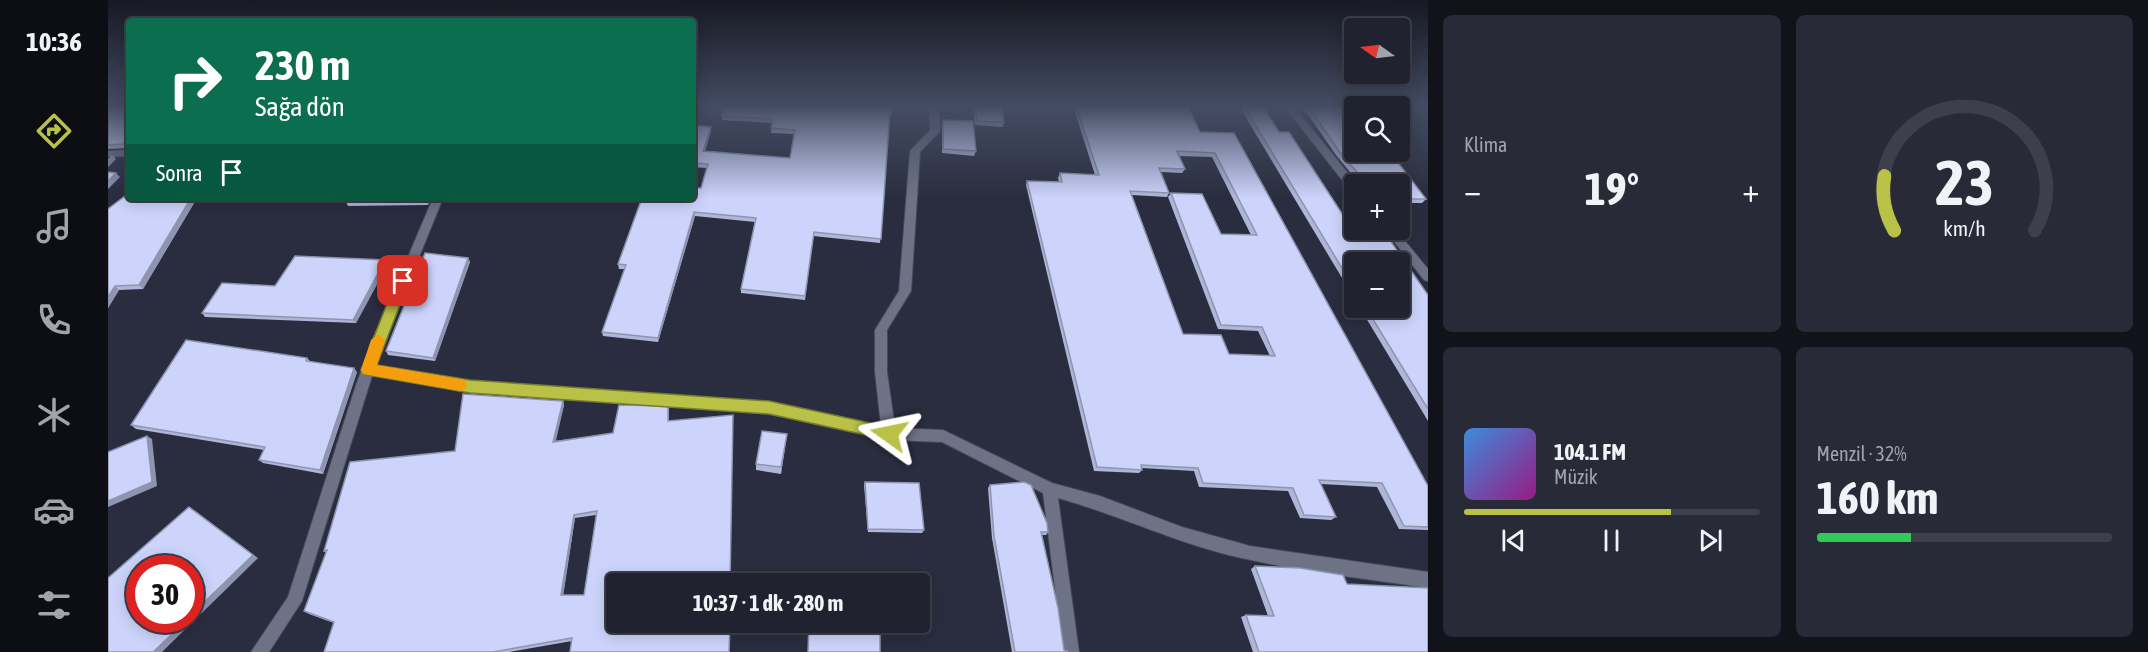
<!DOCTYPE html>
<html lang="tr">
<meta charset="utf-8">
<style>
:root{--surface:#20222f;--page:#282a37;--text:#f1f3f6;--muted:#a2a4aa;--line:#3d3f4b;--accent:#b9c146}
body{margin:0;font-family:"Asap Condensed",sans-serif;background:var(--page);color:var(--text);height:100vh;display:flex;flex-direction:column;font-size:22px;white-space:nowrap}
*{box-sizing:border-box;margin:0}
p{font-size:20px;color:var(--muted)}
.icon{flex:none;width:33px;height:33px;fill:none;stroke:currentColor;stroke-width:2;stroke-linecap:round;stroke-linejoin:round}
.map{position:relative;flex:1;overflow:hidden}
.drawer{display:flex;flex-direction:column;gap:15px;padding:15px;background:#12131a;width:720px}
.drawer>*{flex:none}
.hud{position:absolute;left:18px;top:18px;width:570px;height:183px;border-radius:6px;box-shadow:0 3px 15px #0003,0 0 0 2px var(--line);background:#0b6e4f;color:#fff;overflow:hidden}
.needle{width:39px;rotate:284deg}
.fabs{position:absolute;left:1236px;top:18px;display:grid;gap:12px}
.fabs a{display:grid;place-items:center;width:66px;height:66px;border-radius:6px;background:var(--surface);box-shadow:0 3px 15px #0003,0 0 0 2px var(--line);font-size:30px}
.speed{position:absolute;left:18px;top:555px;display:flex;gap:12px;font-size:30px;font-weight:700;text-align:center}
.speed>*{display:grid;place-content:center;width:78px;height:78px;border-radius:50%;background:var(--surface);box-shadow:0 3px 15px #0003,0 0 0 2px var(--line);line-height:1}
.speed .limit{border:9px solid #d22;background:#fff;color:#111}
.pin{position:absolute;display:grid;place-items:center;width:51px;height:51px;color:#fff;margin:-26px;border-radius:12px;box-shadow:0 3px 9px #0006}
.me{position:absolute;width:66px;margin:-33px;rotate:282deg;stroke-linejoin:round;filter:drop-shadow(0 0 4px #0008)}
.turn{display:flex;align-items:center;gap:21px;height:126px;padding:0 30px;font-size:27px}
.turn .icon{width:78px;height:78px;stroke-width:2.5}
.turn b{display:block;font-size:42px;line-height:51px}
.then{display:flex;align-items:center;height:57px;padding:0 30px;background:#0003;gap:12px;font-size:22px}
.big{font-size:45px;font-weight:700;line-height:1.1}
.drawer .widget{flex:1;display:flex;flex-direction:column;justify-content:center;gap:9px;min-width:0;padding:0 21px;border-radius:9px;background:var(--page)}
.drawer .dial{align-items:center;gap:0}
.dial svg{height:156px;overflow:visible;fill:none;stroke:var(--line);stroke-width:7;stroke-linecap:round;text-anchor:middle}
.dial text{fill:var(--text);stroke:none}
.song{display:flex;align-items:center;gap:18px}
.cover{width:72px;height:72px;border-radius:9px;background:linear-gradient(135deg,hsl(210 70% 55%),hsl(310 70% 35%))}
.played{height:6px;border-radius:3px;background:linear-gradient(90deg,var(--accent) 70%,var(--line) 70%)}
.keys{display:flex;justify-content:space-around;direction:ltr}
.heat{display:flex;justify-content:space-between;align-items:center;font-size:33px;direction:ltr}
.charge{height:9px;border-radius:4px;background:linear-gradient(90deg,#34c759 32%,var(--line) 0)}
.drawer .tiles{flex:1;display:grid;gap:15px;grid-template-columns:repeat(2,1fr)}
.trip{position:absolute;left:498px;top:573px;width:324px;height:60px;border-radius:6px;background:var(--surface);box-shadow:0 3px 15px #0003,0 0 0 2px var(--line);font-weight:700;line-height:60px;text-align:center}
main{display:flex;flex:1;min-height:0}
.menu{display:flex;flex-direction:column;width:108px;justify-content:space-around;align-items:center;background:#0d0e13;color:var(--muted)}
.menu .icon{width:42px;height:42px}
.menu .selected{color:var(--accent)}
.menu b{font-size:27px;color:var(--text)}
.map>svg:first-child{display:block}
</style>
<main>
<nav class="menu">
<b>10:36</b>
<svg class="icon selected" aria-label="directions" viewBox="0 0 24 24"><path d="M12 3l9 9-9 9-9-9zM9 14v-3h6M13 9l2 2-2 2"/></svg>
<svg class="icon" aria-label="music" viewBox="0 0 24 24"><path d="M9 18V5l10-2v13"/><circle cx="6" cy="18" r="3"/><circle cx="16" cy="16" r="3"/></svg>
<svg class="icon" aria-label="phone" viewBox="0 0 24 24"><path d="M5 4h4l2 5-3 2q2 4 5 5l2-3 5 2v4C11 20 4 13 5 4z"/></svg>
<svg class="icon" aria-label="climate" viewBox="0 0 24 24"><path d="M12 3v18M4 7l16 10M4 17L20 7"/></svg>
<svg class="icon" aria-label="car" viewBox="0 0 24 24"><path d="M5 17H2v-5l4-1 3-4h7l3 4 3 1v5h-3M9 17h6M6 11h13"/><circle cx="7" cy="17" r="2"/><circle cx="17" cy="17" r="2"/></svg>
<svg class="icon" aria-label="filters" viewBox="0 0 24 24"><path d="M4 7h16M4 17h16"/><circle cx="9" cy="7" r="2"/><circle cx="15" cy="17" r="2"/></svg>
</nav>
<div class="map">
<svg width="1320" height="652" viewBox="0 0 1320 652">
<rect width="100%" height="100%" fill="#2a2d3f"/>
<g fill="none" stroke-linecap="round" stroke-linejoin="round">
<g stroke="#464858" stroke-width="2">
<g id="minor">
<path d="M821 106H831L832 131 812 152 803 291 779 330V372L787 428 835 430 944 483 992 496 1074 527 1142 546 1320 572V588C1261 579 1201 573 1143 560 1076 547 1015 516 950 498L971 652H955L935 493 834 442 781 440 661 414 362 391 264 376 194 601 161 652H143L180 597 248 385 263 344 325 198H335L267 366 362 381 661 402 773 426 767 372V330L791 291 802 151 822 130Z"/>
<polygon points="1176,106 1185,106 1249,184 1246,184 1246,191 1242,190"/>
<polygon points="21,150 21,156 0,157 0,151"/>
<polygon points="1277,230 1288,230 1320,269 1320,281 1316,280"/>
</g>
</g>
<use href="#minor" fill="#6e7287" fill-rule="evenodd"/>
</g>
<g fill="#afb6d8" fill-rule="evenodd">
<polygon points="0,106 21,106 21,145 19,148 0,149"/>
<polygon points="865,106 894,106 896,122 895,127 867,125"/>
<path d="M965 106H1080L1092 132 1126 133 1320 486V530L1291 529 1269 487 1213 484 1228 517 1223 520 1192 518 1180 491 1091 487 1086 471 1034 468V470L1031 473 986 471 918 185 919 181 951 182 950 178 952 173 987 175ZM1071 156 1104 157 1143 235 1113 234 1063 193 1060 197 1110 329 1150 331 1162 356 1121 354 1075 334 1024 195 1059 197 1061 193 1053 172 1074 173 1077 169Z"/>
<polygon points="1131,106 1155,106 1171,132 1242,226 1320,295 1320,421 1252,308 1292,308 1246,262 1246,298"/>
<polygon points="1194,106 1247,106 1318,199 1314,203 1292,203 1292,184 1251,184 1251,183 1228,155"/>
<polygon points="784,111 784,115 781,115 772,243 705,236 697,300 633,293 633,289 647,222 587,216 550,342 495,336 494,332 517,269 511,269 510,264 593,188 599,168 585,167 585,125 603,127 603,131 597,151 682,158 686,134 663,133 664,123 614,120 614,116"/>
<polygon points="835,120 868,151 866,156 834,153 834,124"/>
<polygon points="21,198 89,198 35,289 11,290 0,308 0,209"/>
<polygon points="240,198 323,198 320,205 240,206 238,202"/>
<polygon points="360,258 362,262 327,361 280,355 278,351"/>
<polygon points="277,260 280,264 248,323 97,317 94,313 167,286"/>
<polygon points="199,358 202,361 249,372 215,474 155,463 151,460 156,450 28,429 23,425"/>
<path d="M455 401 456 405 447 441 505 433 560 406 561 410V421L464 641 401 652H216L226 623 201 614 196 611 218 553 216 551 347 451ZM488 515 476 595H455L467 518Z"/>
<polygon points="679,434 673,474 648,470 648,464"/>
<polygon points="757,482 816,530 814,533 760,532 756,485"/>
<polygon points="882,485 940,532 938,535 934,535 956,650 960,652 904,652 884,538 880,488"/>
<polygon points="1147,566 1239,584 1320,652 1145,652 1133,617 1138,615 1160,616 1143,569"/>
</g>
<g fill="#8f94b0">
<polygon points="603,127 603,131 595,155 595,151"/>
<polygon points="19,140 21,142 21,145 19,148 15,144"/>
<polygon points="4,155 8,159 0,167 0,159"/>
<polygon points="8,173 12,177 0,189 0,181"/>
<polygon points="83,198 89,198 35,289 31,285"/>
<polygon points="319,198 323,198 320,205 317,201"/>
<polygon points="586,212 587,216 550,342 550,338"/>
<polygon points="360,258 362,262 327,361 325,358"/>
<polygon points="277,260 280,264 248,323 245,320"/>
<polygon points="7,286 11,290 0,308 0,297"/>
<polygon points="246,368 249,372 215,474 212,470"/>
<polygon points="455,401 456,405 447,445 445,442"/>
<polygon points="679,434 678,441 673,474 673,467"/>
<polygon points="39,436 44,439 49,486 0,507 0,501"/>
<polygon points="86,510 150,558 54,652 45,652 79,620 82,620"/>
<polygon points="466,515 467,518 455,597 453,595"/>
</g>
<g fill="#ccd4fb" stroke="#8f94b0" stroke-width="1.5" fill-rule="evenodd">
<polygon points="0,106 21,106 21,140 19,140 15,144 0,145"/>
<polygon points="616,106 784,106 784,111 782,111 773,239 706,232 697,296 633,289 648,218 586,212 550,338 494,332 518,265 510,264 534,198 585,198 585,188 593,188 600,164 585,163 585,125 603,127 595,151 682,158 687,130 663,128 665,119 614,116"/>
<polygon points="867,106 894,106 896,122 869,121"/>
<path d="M968 106H1080L1092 132 1126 133 1320 486V527L1296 526 1274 483 1211 480 1228 517 1196 515 1185 488 1095 483 1090 468 1033 465 1034 470 989 467 919 181 954 182 952 173 991 175ZM1069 151 1107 153 1149 235 1113 234 1094 194 1063 193 1113 325 1154 327 1167 356 1121 354 1113 335 1075 334 1022 191 1061 193 1051 168 1077 169Z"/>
<polygon points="1136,106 1155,106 1171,132 1181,132 1242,226 1246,226 1246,230 1275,230 1320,295 1320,409 1258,308 1292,308 1292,262 1246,262 1246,288"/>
<polygon points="1200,106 1247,106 1246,152 1282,152 1318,199 1292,199 1292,184 1254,183 1254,178 1231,151"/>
<polygon points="835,120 865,121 868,151 835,149"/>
<polygon points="0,172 8,173 0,181"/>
<polygon points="21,193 21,198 83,198 31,285 7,286 0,297 0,209"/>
<polygon points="240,198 319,198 317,201 238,202"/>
<polygon points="317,253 360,258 325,358 278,351"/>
<polygon points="187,256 277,260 245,320 94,313 114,283 167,286"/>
<polygon points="78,340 199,358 198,361 246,368 212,470 151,460 157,447 23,425"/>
<path d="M355 394 455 401 445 442 505 433 511 405 560 406V421L625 415 622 584H508V622H622L621 652H462L464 638 385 652H216L226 622 196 611 219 550 216 551 242 462 347 451ZM489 511 476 595H453L466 515Z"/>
<polygon points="654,431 679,434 673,467 648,464"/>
<polygon points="39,436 44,482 0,501 0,452"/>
<polygon points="757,482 811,483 816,530 760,529"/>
<polygon points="916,482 923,485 939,523 940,532 933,532 950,608 956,650 960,652 907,652 886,536 882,485"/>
<polygon points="81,507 145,555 82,616 82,568 32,568 32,620 79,620 45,652 0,652 0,578"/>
<polygon points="1147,566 1192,568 1235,575 1239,584 1320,588 1320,652 1151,652 1138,615 1166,616"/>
<polygon points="701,622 772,622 772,652 700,652"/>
</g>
<linearGradient id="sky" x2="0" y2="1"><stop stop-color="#171923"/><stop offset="0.54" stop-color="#444c63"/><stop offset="1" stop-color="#444c63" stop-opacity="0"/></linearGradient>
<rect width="1320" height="198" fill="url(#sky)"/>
<polygon fill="#b9c146" stroke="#787d2e" stroke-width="1.5" points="295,276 301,281 269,365 362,380 661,401 781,427 787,429 789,434 787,438 781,440 661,414 362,393 255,374 253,370 288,281"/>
<polygon fill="#f59e0b" points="270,334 277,340 269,365 352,379 357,380 359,385 357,389 352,391 255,374 253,370 263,340"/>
</svg>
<div class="fabs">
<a><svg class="needle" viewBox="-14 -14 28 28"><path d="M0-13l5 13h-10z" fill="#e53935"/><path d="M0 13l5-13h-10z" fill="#a2a4aa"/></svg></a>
<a><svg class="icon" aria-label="search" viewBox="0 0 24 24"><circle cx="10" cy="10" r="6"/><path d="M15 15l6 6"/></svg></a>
<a>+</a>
<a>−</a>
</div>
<div class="speed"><div class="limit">30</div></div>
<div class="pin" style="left:295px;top:281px;background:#d93025"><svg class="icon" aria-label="arrive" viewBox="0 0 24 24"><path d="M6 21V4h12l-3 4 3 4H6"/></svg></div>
<svg class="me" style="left:781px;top:434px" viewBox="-20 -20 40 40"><path d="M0-17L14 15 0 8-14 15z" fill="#b9c146" stroke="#fff" stroke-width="4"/></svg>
<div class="trip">10:37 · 1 dk · 280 m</div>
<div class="hud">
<div class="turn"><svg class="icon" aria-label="right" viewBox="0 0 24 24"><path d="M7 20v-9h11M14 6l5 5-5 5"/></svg><div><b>230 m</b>Sağa dön</div></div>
<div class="then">Sonra<svg class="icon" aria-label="arrive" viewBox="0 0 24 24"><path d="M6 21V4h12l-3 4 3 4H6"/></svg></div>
</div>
</div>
<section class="drawer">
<div class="tiles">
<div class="widget"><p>Klima</p>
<div class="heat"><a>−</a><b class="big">19°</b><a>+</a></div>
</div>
<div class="widget dial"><svg viewBox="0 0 100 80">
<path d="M14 69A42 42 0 1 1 86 69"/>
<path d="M14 69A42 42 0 0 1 9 41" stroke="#b9c146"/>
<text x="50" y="56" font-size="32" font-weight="700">23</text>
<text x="50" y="72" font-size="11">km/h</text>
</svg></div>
<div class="widget">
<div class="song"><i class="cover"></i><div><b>104.1 FM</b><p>Müzik</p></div></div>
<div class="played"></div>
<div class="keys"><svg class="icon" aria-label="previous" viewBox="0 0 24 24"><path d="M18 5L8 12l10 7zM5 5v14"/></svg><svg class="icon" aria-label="pause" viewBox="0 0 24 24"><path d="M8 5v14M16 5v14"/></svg><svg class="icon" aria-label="next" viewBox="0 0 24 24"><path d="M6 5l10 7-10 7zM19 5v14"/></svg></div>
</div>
<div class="widget"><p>Menzil · 32%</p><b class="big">160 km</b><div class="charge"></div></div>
</div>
</section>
</main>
